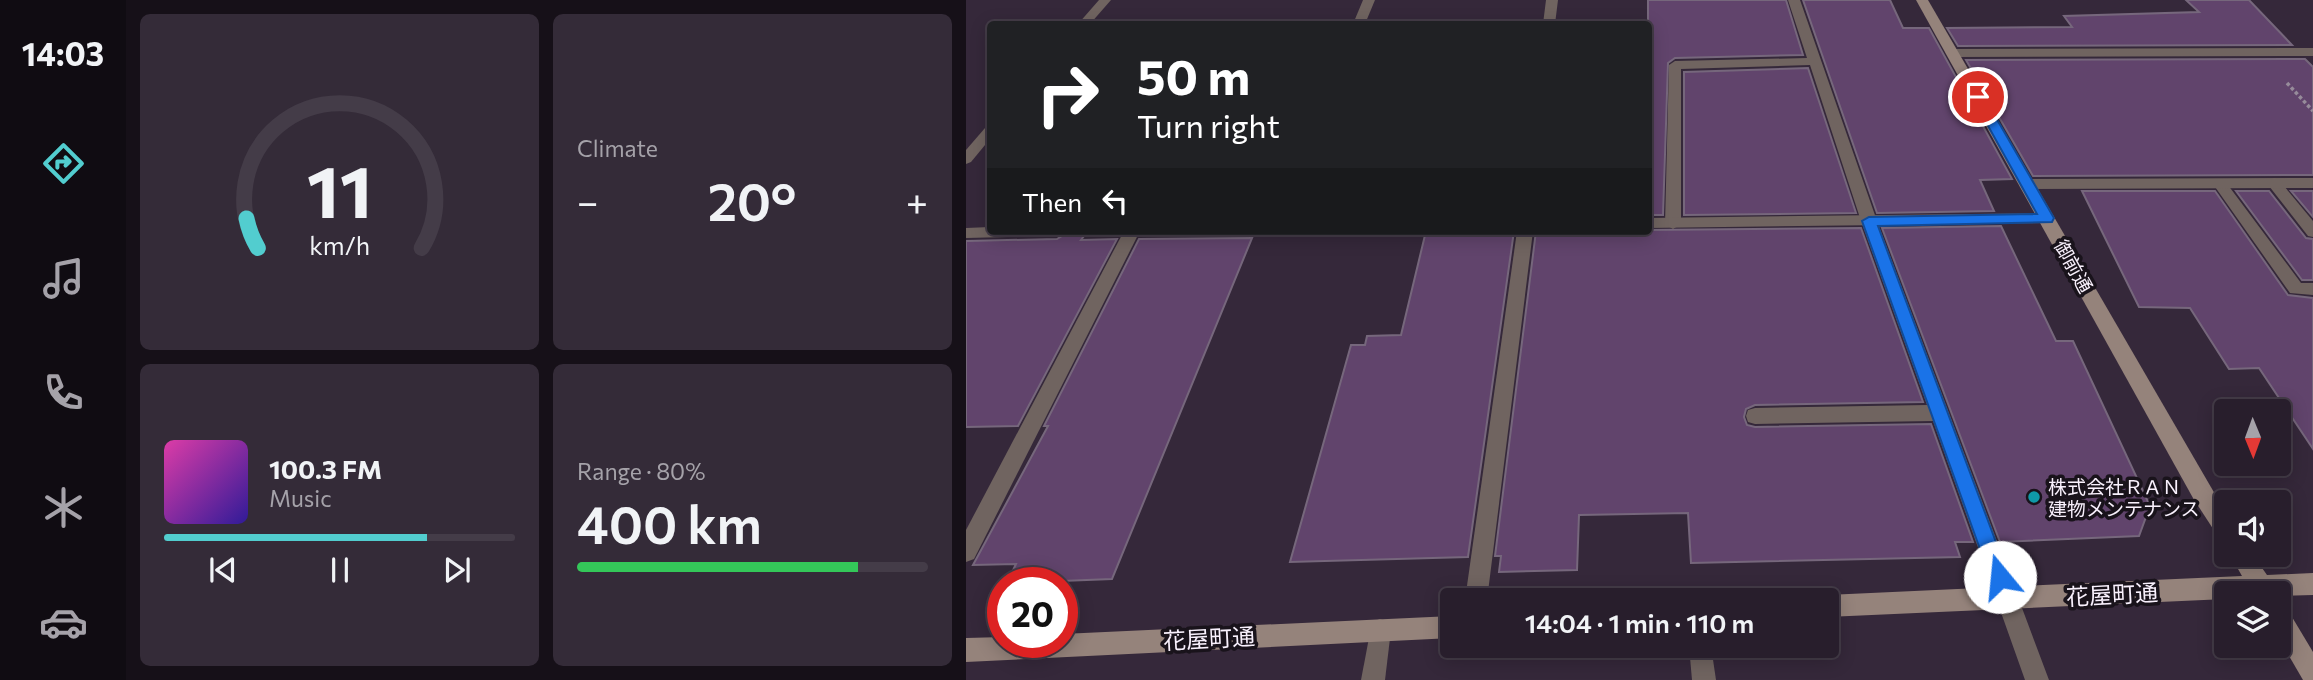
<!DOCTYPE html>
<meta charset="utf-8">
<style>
:root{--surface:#281e2c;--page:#342b38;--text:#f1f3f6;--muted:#a5a2a9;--line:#443c48;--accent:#52cdcf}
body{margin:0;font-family:Commissioner,"Noto Sans JP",sans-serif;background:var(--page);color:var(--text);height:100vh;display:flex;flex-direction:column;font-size:26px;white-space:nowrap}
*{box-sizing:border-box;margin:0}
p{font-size:23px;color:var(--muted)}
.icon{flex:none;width:38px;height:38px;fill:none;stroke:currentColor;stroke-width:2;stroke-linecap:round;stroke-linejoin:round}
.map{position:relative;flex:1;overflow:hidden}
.sheet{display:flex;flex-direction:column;gap:14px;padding:14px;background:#161018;width:840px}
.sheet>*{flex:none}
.banner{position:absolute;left:21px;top:21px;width:665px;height:214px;border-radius:7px;box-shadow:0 4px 18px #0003,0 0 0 2px var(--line);background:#202124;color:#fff;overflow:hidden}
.needle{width:46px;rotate:179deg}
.buttons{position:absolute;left:1248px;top:399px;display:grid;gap:14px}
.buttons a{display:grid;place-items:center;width:77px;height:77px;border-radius:7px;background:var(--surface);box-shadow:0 4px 18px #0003,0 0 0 2px var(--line);font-size:35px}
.speed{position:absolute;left:21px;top:567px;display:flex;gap:14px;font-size:35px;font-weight:700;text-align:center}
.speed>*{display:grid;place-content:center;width:91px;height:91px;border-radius:50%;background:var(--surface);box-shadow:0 4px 18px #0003,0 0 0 2px var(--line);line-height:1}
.speed .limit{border:10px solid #d22;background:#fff;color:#111}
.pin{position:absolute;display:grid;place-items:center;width:60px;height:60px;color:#fff;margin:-30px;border:4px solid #fff;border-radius:50%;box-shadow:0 2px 7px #0007}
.me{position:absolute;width:77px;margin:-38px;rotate:343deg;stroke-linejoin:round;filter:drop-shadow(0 0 5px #0008)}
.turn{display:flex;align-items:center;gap:24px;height:147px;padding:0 35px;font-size:32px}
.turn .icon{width:91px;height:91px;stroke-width:2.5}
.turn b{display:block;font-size:49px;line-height:60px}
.then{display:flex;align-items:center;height:66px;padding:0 35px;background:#0003;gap:14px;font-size:26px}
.big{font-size:52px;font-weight:600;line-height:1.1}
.sheet .widget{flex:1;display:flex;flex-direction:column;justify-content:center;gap:10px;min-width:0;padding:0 24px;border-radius:10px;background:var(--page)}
.sheet .dial{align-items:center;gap:0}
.dial svg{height:182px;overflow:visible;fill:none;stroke:var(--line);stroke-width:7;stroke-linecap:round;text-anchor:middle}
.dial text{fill:var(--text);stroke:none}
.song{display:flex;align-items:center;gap:21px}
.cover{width:84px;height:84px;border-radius:10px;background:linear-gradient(135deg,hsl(320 70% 55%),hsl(250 70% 35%))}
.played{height:7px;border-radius:4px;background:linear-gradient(90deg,var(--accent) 75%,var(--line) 75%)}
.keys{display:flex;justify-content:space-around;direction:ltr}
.heat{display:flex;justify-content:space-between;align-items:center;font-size:38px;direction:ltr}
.charge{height:10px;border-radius:5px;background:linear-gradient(90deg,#34c759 80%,var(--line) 0)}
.sheet .tiles{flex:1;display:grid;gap:14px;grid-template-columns:repeat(2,1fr)}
.trip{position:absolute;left:474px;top:588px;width:399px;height:70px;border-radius:7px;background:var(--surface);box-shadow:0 4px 18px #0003,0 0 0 2px var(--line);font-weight:600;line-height:70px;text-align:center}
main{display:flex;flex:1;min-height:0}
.tab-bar{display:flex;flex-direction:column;width:126px;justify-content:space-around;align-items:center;background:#100c12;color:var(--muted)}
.tab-bar .icon{width:49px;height:49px}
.tab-bar .on{color:var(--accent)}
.tab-bar b{font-size:32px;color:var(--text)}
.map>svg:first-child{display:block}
</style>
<main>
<nav class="tab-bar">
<b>14:03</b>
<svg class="icon on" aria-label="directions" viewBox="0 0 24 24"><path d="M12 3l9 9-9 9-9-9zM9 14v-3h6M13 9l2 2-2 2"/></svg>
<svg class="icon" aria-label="music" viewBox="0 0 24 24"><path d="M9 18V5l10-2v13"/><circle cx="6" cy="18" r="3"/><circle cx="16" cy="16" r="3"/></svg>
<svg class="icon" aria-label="phone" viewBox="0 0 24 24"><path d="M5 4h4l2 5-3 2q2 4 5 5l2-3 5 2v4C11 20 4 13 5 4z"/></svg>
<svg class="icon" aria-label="climate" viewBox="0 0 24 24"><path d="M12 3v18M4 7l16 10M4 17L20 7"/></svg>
<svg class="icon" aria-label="car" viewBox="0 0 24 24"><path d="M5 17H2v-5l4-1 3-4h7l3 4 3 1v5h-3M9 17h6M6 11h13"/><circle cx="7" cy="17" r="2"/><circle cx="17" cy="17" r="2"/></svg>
</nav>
<section class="sheet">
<div class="tiles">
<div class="widget dial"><svg viewBox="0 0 100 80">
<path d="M14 69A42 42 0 1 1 86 69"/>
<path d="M14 69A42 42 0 0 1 9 56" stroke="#52cdcf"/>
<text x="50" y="56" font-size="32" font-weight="700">11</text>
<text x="50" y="72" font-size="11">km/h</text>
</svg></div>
<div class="widget"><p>Climate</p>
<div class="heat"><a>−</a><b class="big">20°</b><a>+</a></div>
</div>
<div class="widget">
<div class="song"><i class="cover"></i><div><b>100.3 FM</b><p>Music</p></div></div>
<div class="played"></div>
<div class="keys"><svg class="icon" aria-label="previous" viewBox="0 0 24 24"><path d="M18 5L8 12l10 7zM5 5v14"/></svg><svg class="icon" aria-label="pause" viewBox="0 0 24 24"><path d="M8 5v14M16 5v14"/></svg><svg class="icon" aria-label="next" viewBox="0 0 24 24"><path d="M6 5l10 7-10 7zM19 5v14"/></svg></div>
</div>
<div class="widget"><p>Range · 80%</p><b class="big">400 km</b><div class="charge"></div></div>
</div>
</section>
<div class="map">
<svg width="1347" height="680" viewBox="0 0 1347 680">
<rect width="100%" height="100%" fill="#35283a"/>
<g fill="#61446c" stroke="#76677c" stroke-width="2">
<polygon points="682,0 820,0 837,55 709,58 702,63 697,215 682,215"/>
<polygon points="837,0 924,0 937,28 963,28 1046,179 1014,180 1028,211 911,213"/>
<polygon points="1220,0 1283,0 1326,45 992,46 981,28 1106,27 1098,16 1233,12"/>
<polygon points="1339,59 1347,67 1347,175 1067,176 1000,60"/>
<polygon points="842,68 890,213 718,215 718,72"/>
<polygon points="1116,191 1249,191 1322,295 1347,298 1347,449 1293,368 1263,369 1224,308 1173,307"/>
<polygon points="1270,191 1303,191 1340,238 1347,239 1347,280 1336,280"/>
<polygon points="1325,191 1347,191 1347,217"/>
<polygon points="1035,226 1090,341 1107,341 1184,506 1173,536 1034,542 916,228"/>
<polygon points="895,228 957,402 789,405 780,409 778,417 781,425 789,427 965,424 1007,542 989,542 994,557 725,563 722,513 613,515 611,570 533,572 535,556 529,556 570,231"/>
<polygon points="460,231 548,231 502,557 324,562 385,345 399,345 401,336 435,335"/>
<polygon points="96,236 118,236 115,240 151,239 52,426 0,427 0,241 91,239"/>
<polygon points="286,238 146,579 41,583 50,564 7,565 82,426 78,426 173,239"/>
</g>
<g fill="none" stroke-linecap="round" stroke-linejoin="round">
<polyline stroke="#968b9a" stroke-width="3.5" stroke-dasharray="3.5 2.5" stroke-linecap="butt" points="1321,83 1347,111"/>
<g fill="#706460" fill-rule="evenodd">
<polygon points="397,0 409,0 399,24 387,24"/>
<polygon points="822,0 834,0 911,221 1083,680 1059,680 967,421 789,424 782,422 780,416 782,410 789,408 961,405 895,221 844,65 715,69 715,224 707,229 699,224 703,65 709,61 841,58"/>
<polygon points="1308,178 1313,180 1347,221 1347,237 1342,236 1303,186 1301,183"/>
<polygon points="1254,179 1259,181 1335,283 1347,283 1347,295 1324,293 1247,184"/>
<polygon points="158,231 174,231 8,559 0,562 0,530"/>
<polygon points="414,619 422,622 425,630 419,680 395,680 406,622"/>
<polygon points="723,646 745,646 750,680 726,680"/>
</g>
<g fill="#706460" fill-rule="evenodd">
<polygon points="133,0 145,0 124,24 112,24"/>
<polygon points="580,0 592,0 589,24 577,24"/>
<polygon points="1347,48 1347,56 987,57 981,53 987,49"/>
<polygon points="24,127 24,139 5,162 0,164 0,150 19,128"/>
<polygon points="1347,178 1347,188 1061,189 1054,184 1061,179"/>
<polygon points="1081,213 1089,218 1081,223 682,228 682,218"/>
<polygon points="24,227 24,231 99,231 91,236 0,238 0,228"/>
<polygon points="551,231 567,231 521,600 499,600"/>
</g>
<g fill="#95837b" fill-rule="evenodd">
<polygon points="950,0 962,0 1260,513 1260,541 1253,538 1227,498"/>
<polygon points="1264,555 1287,555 1301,575 1347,573 1347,595 1312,596 1312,593 1260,593 1260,599 861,617 861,600 852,600 861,595 1276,576"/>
<polygon points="1312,604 1320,607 1347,652 1347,680 1337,680 1312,637"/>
<polygon points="486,616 486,638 0,662 0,638 37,637 37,642 96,642 96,634"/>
</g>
</g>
<polygon fill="#1a73e8" stroke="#114b97" stroke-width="2" points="1012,93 1018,97 1088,218 1086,222 912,226 1043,577 1041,584 1034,587 1027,584 1024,577 896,221 903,217 1071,214 1006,97"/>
<circle fill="#0f9aa8" stroke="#19131b" stroke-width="2.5" cx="1068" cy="497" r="7"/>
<g text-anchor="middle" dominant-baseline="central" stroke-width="7" stroke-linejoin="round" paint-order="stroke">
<g font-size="19" fill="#f9f1fd" stroke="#19131b">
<text transform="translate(1108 266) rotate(61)">御前通</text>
</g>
<g font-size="19" fill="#f9f1fd" stroke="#19131b" text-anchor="start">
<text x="1082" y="486">株式会社ＲＡＮ<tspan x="1082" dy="22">建物メンテナンス</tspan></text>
</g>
<g font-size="23" fill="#f9f1fd" stroke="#19131b">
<text transform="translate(1146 594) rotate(-3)">花屋町通</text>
<text transform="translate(243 638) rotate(-3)">花屋町通</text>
</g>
</g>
</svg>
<div class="buttons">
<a><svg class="needle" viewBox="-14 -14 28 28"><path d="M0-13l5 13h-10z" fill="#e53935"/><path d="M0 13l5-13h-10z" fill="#a5a2a9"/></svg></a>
<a><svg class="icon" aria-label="sound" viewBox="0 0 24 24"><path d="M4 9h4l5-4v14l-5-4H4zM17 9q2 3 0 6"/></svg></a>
<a><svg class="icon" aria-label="layers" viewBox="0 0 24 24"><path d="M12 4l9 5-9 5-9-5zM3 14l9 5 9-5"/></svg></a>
</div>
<div class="speed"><div class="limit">20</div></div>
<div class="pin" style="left:1012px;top:97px;background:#d93025"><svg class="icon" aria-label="arrive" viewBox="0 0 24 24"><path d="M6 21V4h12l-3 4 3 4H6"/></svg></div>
<svg class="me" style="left:1034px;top:577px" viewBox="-20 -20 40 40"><circle r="19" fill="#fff"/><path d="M0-13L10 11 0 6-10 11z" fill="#1a73e8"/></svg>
<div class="trip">14:04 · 1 min · 110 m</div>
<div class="banner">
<div class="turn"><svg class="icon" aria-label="right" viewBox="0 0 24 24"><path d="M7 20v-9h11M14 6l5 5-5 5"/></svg><div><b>50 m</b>Turn right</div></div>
<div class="then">Then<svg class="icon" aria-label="left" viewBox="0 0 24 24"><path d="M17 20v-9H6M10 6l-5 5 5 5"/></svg></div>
</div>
</div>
</main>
